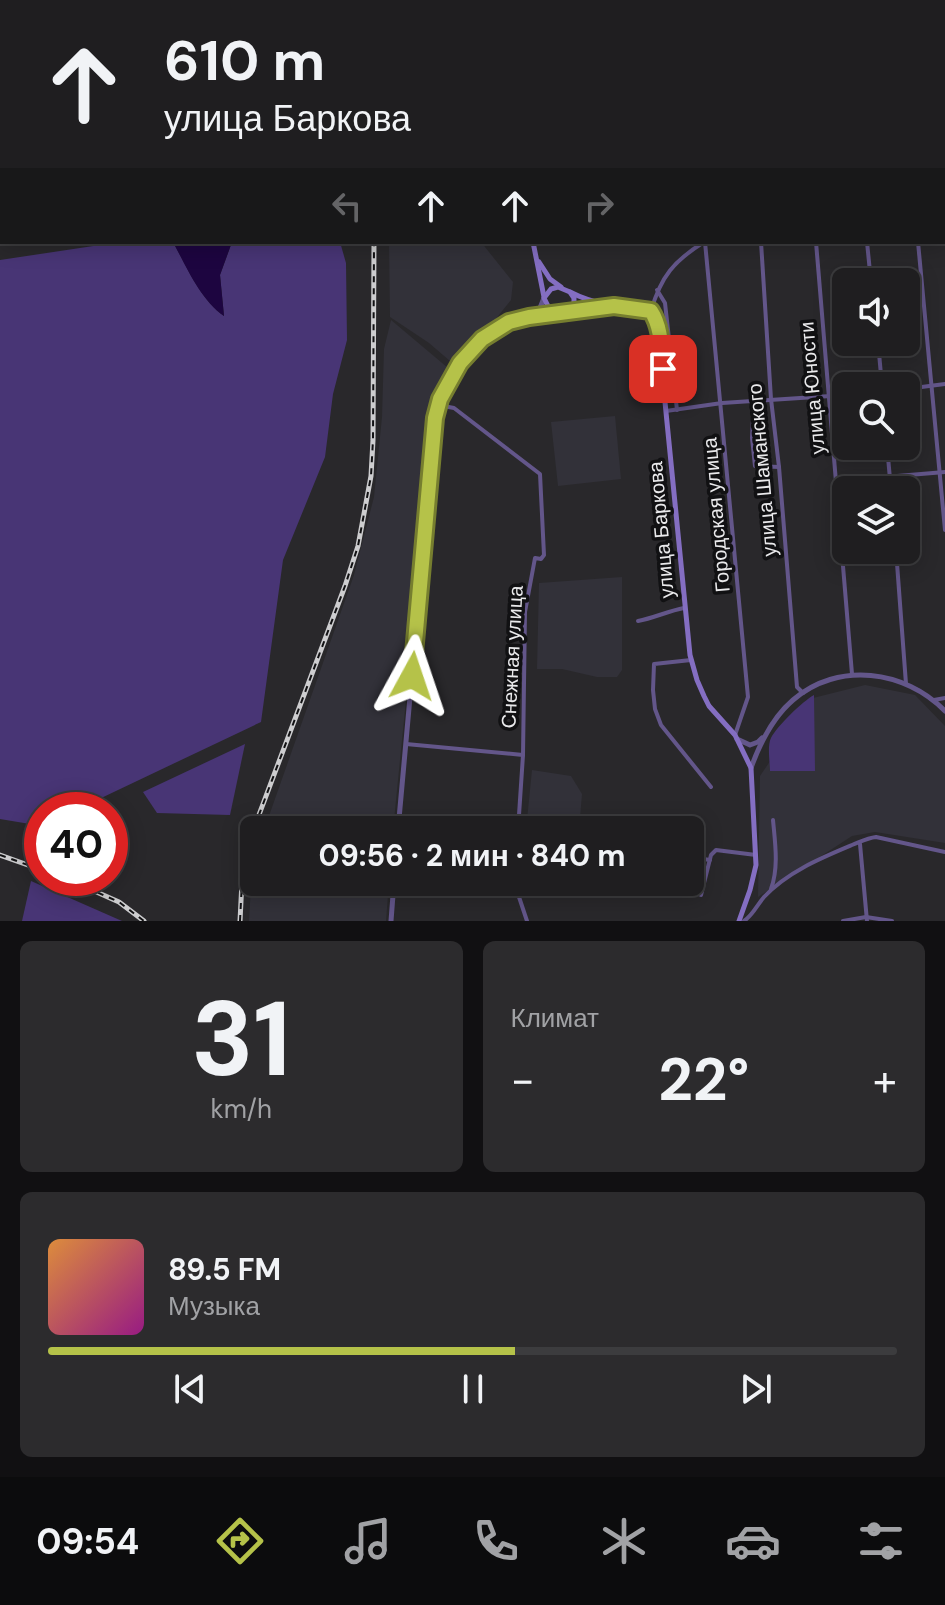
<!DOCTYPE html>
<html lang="ru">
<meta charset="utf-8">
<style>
:root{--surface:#1f1e20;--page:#2c2b2d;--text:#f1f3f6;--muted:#a1a2a5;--line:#3c3c3e;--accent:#b5c249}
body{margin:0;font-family:"DM Sans",sans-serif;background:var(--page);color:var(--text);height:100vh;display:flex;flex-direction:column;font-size:30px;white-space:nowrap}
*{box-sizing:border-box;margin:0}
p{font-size:26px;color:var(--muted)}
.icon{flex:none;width:44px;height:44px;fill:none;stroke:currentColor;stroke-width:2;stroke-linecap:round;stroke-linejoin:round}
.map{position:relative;height:921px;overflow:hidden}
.details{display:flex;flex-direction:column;gap:20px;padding:20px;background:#111012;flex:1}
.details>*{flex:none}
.banner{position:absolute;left:0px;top:0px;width:946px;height:244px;box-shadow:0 4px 20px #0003,0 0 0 2px var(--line);background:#1f1e20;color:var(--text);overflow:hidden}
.tools{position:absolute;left:832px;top:268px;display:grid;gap:16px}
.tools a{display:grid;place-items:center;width:88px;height:88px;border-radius:12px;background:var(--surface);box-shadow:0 4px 20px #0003,0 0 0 2px var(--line);font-size:40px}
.speed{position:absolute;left:24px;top:792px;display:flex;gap:16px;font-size:40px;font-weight:700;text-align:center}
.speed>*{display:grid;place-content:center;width:104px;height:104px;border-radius:50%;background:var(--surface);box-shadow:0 4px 20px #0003,0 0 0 2px var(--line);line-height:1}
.speed .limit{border:12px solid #d22;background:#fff;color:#111}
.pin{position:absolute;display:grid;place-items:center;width:68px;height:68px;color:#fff;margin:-34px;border-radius:16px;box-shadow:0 4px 12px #0006}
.me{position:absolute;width:88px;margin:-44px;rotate:5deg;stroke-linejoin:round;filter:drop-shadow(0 0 6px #0008)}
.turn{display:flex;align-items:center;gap:28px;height:168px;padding:0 32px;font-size:36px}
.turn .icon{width:104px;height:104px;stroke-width:2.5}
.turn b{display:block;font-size:56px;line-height:68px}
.lanes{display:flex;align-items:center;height:76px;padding:0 32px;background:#0003;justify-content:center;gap:40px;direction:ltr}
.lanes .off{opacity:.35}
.big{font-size:60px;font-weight:700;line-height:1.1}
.details .tile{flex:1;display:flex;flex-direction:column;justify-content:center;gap:12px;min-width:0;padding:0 28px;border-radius:12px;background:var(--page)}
.details .dial{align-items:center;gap:0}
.dial b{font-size:104px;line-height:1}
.song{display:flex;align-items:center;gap:24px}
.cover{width:96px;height:96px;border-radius:12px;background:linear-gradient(135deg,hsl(30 70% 55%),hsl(310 70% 35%))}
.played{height:8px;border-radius:4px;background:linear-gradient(90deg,var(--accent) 55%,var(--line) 55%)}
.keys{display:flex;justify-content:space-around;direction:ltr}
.heat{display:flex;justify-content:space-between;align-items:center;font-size:44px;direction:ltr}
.details .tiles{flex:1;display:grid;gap:20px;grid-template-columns:1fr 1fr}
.tile:last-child{grid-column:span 2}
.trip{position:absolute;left:240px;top:816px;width:464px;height:80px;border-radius:12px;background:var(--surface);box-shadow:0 4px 20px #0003,0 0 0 2px var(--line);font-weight:700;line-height:80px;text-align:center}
.tabs{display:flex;height:128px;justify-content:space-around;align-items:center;background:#0c0c0d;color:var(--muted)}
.tabs .icon{width:56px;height:56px}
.tabs .selected{color:var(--accent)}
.tabs b{font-size:36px;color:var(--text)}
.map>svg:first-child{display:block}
</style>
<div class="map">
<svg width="945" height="921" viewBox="0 0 945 921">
<rect width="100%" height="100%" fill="#29282b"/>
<g fill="#323139">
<polygon points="389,242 481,242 513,282 511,300 457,367 429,343 390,317"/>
<polygon points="391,320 448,368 441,382 432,409 428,440 422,491 411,650 393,830 264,830 354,575 374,497 382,417 384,349"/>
<polygon points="615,416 621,479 558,486 551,422"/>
<polygon points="622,577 622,670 617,677 597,677 562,669 537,669 539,583"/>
<polygon points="865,685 915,695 945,726 945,843 875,832 852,836 758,897 760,776 813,698"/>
<polygon points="532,770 571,776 582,794 579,830 526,830"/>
<polygon points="254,861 254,882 389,882 386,921 249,921 252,868"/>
</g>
<g fill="#483575">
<path d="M120 242H173C187 267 200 299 224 316L220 275 232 242H340L346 263 347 340 333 394 325 457 283 560 261 722 76 810H42V826L0 819V260Z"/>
<path d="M814 695 815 771H770C770 762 767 746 771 738 777 726 803 701 814 695Z"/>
<polygon points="245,744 230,815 157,813 143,792"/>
<polygon points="31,881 122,921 22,921"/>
</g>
<path fill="#1d0540" d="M173 242H232L220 275 224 316C200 299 187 268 173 242Z"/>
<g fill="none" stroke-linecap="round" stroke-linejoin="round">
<g stroke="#63568a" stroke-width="4">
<polyline points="441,0 443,2"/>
<polyline points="856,2 857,0"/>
<polyline points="944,56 945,55"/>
<polyline points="944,135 945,135"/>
<polyline points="944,208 945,208"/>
<polyline points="705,242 748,697 735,735"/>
<polyline points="761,242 771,399 779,467 797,687 803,693"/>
<polyline points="816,242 852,674"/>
<polyline points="867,242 871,282"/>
<polyline points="918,242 945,530"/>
<polyline points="657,290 665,303 677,410"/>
<path d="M651 311C661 276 674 261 704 242"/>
<polyline points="878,342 882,386"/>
<polyline points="906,389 945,384"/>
<polyline points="754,400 752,438 755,466 779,467"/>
<polyline points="438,405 454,408 540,474 544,555 541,559 535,558 525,612 523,755 518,830"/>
<polyline points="666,411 722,403 846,395"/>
<polyline points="887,446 891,490"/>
<polyline points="837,481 945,472"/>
<polyline points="896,550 906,684"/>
<path d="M638 621C654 618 668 611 684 608"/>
<polyline points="691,660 654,664 653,690 655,709 661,725 711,787"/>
<polyline points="934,700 945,698"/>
<polyline points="406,744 523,755"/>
<polyline points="860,844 867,921"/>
<polyline points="690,857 710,860"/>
<polyline points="514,882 527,921"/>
<polyline points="668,882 701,895 711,855 716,850 756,855"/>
<path d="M771 889C779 867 775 842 773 820"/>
<path d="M744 921C753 915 757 905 764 897 787 872 821 858 852 845 860 842 867 838 876 837L945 852"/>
<polyline points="843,921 866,917 892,921"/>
</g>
<g stroke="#63568a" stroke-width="5">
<polyline points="0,205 2,204"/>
<polyline points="530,317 540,308 544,298"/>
<polyline points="737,739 750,745 758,742 762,738"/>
<path d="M751 768C760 743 772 718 793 700 838 661 905 670 945 711"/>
<path d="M398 830 436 409C449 373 474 336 512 321 525 316 541 315 555 314"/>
<polyline points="391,921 394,882"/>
</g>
<g stroke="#846ec2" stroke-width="5">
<polyline points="533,242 544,297"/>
<polyline points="539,262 550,279 561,287"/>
<polygon points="558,287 570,292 574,298 574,306 566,313 555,314 548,306 544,298 551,289"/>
<path d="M570 292C595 305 623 308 651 311L657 321 690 655 697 680 704 696 709 706 735 735 751 768 756 865 750 890 739 921"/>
<polyline points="568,313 610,307"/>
</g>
<g stroke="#a78eec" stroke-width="7">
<polyline points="642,2 646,0"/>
<polyline points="664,2 668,0"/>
<polyline points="0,14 2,17"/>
<polyline points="0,33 2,36"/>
</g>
<g stroke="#cdcdcf" stroke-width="5">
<g id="rail">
<polyline points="376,2 376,0"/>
<polyline points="0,855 42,870"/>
<polyline points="65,878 119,902 144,921"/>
<polyline points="240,921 242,881 251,836 345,586 358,546 371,476 373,440 374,242"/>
</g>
</g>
<use href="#rail" stroke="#111113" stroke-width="2" stroke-dasharray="6" stroke-linecap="butt"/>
</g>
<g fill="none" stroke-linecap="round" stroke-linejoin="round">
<g stroke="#767e2f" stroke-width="20">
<path id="route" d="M412 676 435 418 440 399 460 363 482 339 509 322 529 317 614 306 651 311C662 328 661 349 663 369"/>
</g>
<use href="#route" stroke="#b5c249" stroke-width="14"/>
</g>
<g text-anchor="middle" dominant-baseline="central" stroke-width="7" stroke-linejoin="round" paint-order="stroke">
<g font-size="20" fill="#eaeaec" stroke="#111113">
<text transform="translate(812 388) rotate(-95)">улица Юности</text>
<text transform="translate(762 470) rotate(-95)">улица Шаманского</text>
<text transform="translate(716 515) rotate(-95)">Городская улица</text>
<text transform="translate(661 530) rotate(-95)">улица Баркова</text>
<text transform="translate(512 657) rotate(-87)">Снежная улица</text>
</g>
</g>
</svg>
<div class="tools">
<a><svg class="icon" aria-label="sound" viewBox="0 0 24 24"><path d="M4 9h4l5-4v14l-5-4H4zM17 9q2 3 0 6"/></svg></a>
<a><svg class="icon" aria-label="search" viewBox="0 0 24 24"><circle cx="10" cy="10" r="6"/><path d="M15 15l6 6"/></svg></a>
<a><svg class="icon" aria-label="layers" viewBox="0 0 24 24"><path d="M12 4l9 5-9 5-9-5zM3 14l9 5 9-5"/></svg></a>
</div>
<div class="speed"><div class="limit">40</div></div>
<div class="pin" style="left:663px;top:369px;background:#d93025"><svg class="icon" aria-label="arrive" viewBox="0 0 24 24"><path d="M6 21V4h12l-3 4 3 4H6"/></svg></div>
<svg class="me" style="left:412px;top:676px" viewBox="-20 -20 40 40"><path d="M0-17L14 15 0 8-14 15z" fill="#b5c249" stroke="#fff" stroke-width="4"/></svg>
<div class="trip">09:56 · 2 мин · 840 m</div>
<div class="banner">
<div class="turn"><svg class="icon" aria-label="ahead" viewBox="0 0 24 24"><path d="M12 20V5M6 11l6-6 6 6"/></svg><div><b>610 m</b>улица Баркова</div></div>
<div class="lanes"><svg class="icon off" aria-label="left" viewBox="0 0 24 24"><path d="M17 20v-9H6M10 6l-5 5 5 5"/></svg><svg class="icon" aria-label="ahead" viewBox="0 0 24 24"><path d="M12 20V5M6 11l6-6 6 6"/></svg><svg class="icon" aria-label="ahead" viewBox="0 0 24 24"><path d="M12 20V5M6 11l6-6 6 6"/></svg><svg class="icon off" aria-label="right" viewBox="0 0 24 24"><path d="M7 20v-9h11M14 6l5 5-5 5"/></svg></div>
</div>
</div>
<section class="details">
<div class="tiles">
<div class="tile dial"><b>31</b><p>km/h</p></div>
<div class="tile"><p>Климат</p>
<div class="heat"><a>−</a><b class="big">22°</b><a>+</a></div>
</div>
<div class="tile">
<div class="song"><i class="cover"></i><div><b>89.5 FM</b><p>Музыка</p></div></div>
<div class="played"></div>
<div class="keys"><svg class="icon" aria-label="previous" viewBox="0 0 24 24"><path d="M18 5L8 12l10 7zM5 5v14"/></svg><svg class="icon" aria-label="pause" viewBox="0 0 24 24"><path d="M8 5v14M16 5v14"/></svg><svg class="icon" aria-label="next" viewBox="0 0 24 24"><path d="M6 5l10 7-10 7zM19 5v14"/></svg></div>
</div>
</div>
</section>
<nav class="tabs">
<b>09:54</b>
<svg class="icon selected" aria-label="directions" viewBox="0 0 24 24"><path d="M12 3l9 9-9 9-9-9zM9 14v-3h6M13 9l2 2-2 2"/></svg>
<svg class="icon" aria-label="music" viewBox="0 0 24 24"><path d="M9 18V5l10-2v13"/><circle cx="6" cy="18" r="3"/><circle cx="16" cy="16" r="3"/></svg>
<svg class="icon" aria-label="phone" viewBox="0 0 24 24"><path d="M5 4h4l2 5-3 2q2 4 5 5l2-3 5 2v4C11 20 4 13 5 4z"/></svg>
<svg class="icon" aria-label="climate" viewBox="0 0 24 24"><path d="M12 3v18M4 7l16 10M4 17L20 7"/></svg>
<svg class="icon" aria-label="car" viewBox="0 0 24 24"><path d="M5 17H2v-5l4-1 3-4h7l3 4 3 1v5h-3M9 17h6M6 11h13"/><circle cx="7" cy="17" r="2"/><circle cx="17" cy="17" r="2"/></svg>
<svg class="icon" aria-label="filters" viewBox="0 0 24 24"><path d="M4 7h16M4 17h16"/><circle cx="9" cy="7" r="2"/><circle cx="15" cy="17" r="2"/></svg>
</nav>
